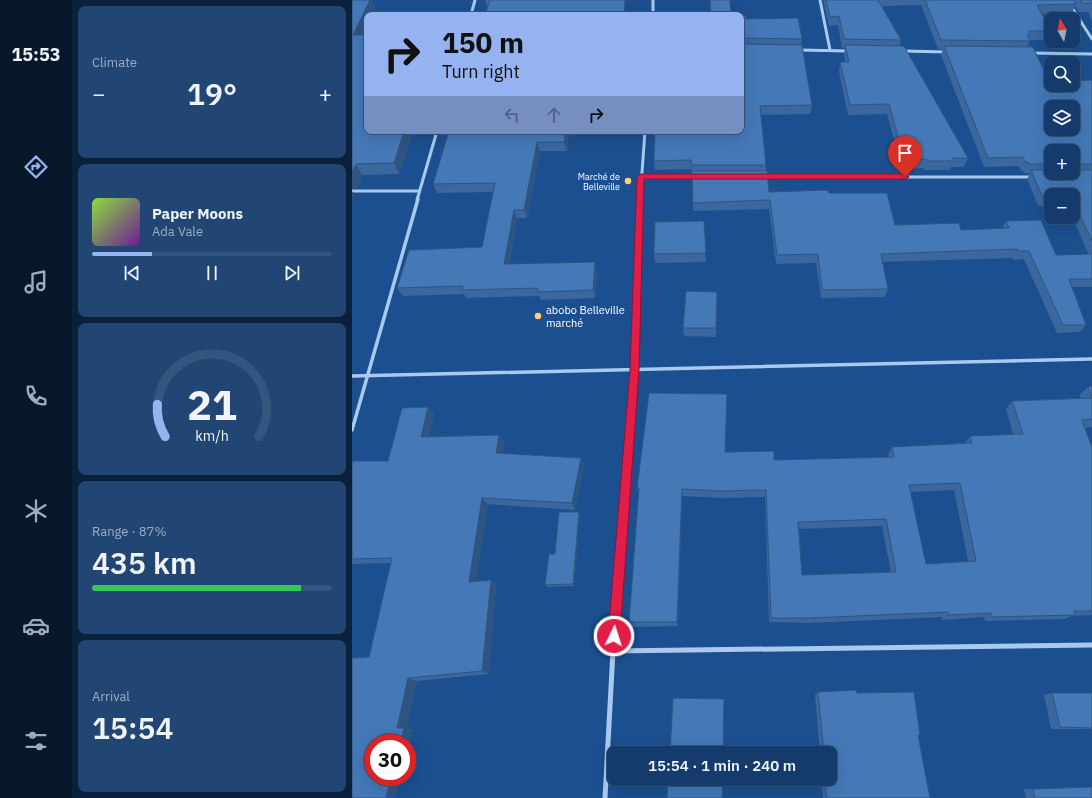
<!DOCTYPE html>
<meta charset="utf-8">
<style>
:root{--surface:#143b6b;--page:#214673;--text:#f1f3f6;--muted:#9dadc1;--line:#33557e;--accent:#95b2f1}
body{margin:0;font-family:"IBM Plex Sans",sans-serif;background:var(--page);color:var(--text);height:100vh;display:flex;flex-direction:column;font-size:15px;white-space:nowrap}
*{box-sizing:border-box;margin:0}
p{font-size:13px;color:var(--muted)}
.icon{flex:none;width:22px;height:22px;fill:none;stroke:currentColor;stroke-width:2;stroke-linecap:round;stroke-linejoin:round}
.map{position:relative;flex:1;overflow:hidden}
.drawer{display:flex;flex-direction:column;gap:6px;padding:6px;background:#0b203b;width:280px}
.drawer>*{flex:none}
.banner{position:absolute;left:12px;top:12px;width:380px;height:122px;border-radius:8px;box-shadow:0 4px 16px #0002,0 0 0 1px var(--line);background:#95b2f1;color:#111;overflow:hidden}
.needle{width:26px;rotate:350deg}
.tools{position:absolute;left:692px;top:12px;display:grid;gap:8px}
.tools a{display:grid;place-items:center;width:36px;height:36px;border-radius:8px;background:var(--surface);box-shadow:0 4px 16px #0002,0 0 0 1px var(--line);font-size:20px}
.speed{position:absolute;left:12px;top:734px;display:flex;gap:8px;font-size:20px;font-weight:700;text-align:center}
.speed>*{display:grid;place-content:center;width:52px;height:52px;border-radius:50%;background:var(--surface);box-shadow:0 4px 16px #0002,0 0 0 1px var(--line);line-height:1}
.speed .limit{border:6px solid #d22;background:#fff;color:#111}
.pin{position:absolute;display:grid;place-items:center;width:34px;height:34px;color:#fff;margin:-41px -17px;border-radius:50% 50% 50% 0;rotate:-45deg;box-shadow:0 0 4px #0007}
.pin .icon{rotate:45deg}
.me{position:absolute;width:44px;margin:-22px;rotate:4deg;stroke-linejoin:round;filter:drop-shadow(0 0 3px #0008)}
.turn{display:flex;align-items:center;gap:14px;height:84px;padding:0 12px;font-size:18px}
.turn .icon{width:52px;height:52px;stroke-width:2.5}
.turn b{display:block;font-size:28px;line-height:34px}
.lanes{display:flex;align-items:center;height:38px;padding:0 12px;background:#0003;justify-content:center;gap:20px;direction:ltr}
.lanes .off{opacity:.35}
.big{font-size:30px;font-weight:600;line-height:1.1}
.drawer .widget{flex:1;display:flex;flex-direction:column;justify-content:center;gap:6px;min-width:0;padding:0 14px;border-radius:8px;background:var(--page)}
.drawer .dial{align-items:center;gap:0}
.dial svg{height:104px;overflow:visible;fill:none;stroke:var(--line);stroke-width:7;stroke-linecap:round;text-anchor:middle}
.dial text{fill:var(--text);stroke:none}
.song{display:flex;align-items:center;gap:12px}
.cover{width:48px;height:48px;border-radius:6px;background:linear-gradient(135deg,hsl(90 70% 55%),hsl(280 70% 35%))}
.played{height:4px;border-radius:2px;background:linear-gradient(90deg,var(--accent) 25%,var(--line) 25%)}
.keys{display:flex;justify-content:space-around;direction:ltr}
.heat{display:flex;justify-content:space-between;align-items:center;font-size:22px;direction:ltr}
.charge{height:6px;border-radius:3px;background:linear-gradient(90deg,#34c759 87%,var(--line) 0)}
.trip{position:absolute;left:255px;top:746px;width:230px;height:40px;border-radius:8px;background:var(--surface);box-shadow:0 4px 16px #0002,0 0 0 1px var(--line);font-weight:600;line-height:40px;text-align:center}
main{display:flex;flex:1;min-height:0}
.tab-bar{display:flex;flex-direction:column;width:72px;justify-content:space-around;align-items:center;background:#08182b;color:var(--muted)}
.tab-bar .icon{width:28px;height:28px}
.tab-bar .selected{color:var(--accent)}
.tab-bar b{font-size:18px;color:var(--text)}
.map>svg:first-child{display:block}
</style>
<main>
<nav class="tab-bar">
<b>15:53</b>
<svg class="icon selected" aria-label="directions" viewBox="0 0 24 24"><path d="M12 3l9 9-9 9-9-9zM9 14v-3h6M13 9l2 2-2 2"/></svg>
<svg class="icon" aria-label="music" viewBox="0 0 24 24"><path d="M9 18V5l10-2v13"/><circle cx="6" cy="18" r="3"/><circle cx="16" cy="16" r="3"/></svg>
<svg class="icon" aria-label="phone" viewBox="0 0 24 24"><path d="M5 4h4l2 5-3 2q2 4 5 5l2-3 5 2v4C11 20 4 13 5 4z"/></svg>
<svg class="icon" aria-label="climate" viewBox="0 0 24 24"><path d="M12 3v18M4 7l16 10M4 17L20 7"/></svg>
<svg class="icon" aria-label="car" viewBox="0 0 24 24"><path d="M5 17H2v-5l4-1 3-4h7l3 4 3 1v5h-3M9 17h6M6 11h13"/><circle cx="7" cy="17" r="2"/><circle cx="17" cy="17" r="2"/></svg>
<svg class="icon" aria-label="filters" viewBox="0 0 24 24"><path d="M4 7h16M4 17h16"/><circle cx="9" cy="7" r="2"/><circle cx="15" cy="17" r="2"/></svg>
</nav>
<section class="drawer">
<div class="widget"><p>Climate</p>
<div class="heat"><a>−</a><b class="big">19°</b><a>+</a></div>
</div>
<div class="widget">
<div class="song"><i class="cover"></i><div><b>Paper Moons</b><p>Ada Vale</p></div></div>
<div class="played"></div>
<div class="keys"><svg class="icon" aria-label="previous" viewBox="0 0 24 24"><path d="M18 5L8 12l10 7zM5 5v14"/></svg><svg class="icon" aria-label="pause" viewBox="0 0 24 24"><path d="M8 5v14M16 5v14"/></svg><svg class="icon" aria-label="next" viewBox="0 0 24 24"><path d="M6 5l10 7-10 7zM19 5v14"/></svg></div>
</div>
<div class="widget dial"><svg viewBox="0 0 100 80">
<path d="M14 69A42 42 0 1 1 86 69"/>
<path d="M14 69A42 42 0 0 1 8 44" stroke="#95b2f1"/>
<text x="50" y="56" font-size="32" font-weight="700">21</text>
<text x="50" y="72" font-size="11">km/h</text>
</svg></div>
<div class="widget"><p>Range · 87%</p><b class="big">435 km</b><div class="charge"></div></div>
<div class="widget"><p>Arrival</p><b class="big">15:54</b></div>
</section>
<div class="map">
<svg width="740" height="798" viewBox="0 0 740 798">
<rect width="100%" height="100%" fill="#1b4f8f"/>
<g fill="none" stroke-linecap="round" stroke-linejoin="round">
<g stroke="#a9c9ee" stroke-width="3">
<polyline points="301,0 301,15"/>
<polyline points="468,0 478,50"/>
<polyline points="715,0 740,39"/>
<polyline points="119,15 123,0"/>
<polyline points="447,50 497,51"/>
<polyline points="551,51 595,52"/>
<polyline points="679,53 740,54"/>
<polyline points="289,177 344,177"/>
<polyline points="411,177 680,177"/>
<polyline points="0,191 67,191"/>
<polyline points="65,200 85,131"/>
<polyline points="288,200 293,131"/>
</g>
<g stroke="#a9c9ee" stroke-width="3.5">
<polyline points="0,376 740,359"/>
<polyline points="0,430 66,199"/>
<polyline points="275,460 282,370 288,199"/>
</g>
<g stroke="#a9c9ee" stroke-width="5">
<polyline points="261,651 740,645"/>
<polyline points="253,798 261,651 275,459"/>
</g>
</g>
<g fill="#3a679d" fill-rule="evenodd">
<polygon points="0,0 24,9 15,15 15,28 12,35 15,131 59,138 47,174 10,175 5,188 0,189"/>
<polygon points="133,0 274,0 135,8"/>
<path d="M471 0H740V21L736 12H727L723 6 720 13 690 14 699 31 695 40H677L678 41 675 47 697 81 740 80V287H720L734 325 728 332 705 333 672 259 661 260V258L530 262 536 289 533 297 469 298 464 263 424 264 417 209 341 211 340 173 339 169 303 170 302 161 389 131V15L394 19 450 39 449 45 460 105 458 114 409 115 414 165V171L417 192 477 193 543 225 609 230 650 228 654 221 704 255H737L720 217H721V195H699V206H686L675 179 678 173H672L671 171H669L667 166 632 167 589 55 591 49H586L569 5 530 6 549 40 548 45 616 158 612 167H599L598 170H572V168L550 169 535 114 496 115 487 72 488 62H493L492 54 493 48H490L486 25 477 26ZM699 151H721V173H699Z"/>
<polygon points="97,131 217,131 215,151 188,151 175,218 165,218 157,264 243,262 245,271 243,298 189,300 187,296 114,298 112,294 51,296 45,288 130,247 141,192 85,193 81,184"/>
<polygon points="352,221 354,262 303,263 302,254"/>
<polygon points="365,292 364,337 332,336 331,328"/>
<path d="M740 386V427L733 428 740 447V615L720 616 713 619 633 621 632 617 590 620V617L457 623 417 622 413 497 369 498 330 496 326 626 280 627 277 622 287 494 285 488 373 452 422 460 537 457 536 455 540 447 613 443 618 436 661 434 654 409 660 401 729 398 727 395 736 387ZM602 490 616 561 574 564 559 492ZM530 526 539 572 450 575 447 529Z"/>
<polygon points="76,407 82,415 77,436 147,435 152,443 150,453 229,458 232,465 223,510 136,504 124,581 139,580 144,585 137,674 65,681 54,729 61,730 55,752 55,743 21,743 21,777 49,777 43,798 0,798 0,658 17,657 39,563 0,564 0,461 36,461 50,408"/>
<polygon points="228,515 222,586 196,587 193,585 203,554"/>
<polygon points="466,692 505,693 568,735 566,735 578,798 471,798 469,779 478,779 478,753 468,753 463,695"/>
<polygon points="700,693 740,693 740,729 699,729 692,695"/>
<polygon points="740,787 740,798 674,798 672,789"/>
</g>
<g fill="#305480">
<polygon points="18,0 20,0 24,9 21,15 15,15 15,28 6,46 1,35"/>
<polygon points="273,0 274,0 273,15 272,15"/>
<polygon points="52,131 55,131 59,138 47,174 42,163"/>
<polygon points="214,131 217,131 215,151 212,142"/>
<polygon points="185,142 188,151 175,218 172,210"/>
<polygon points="4,164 10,175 5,188 0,189 0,173"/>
<polygon points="0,191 2,194 0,199"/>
<polygon points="162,210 165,218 155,273 152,264"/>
<polygon points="243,262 245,271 243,298 241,290"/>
<polygon points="76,407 82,415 75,444 69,437"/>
<polygon points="147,435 152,443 149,460 144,453"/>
<polygon points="229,458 232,465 223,510 220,503"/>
<polygon points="330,489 330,496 326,626 325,622"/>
<polygon points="130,498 136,504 123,587 117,582"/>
<polygon points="227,512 228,515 222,586 221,584"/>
<polygon points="139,580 144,585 137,674 130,671"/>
<polygon points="56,678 65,681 54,729 61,730 55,752 55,743 48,743 45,728"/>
<polygon points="39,777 49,777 43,798 34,798"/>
</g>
<g fill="#4478b7" stroke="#305480" fill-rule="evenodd">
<polygon points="0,0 18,0 1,35 15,35 15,131 52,131 42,163 4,164 0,173"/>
<polygon points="138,0 273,0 272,15 133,15"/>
<polygon points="358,0 378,0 379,15 359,15"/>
<polygon points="474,0 526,0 549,40 492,39 487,16 478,17"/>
<polygon points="573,0 721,0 724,4 685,5 699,31 676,31 678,35 675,35 678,41 589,40"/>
<polygon points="728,0 740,0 740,3 731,3"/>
<polygon points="382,15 393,15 394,19 446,18 450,39 389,38 389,15"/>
<polygon points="389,44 450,45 460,105 408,106 414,165 340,165 339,160 302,161 303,131 389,131"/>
<polygon points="493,45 552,46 616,158 601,158 601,161 575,161 575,159 552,159 537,104 498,105 488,62 497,62"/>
<path d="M592 46 681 47 697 81H699V85H721V81L740 80V164H721V151H699V164H677L676 162H673L671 157 636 158ZM699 107H721V129H699Z"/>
<polygon points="97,131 214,131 212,142 185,142 172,210 162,210 152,264 243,262 241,290 186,292 186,288 110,290 111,286 45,288 57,250 130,247 143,183 81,184"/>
<polygon points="679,170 699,170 699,173 721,173 721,170 740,170 740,241 721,200 721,195 699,195 699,197 691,198"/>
<polygon points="340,171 415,171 417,192 476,190 477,193 535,193 543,225 607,223 609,230 657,228 654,221 689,220 704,255 740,254 740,279 717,279 734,325 711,325 677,251 666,251 665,249 529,254 536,289 470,290 466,254 425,255 418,200 341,203"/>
<polygon points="352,221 354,253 302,254 303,222"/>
<polygon points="334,291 365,292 364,328 331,328"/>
<polygon points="740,386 740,397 736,387"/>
<path d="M297 393 375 394 373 452 422 451V460L542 457 540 447 620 443 618 436 671 434 660 401 740 398V419L730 420 740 447V611H722L723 615 640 617 639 613 596 615V612L459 618H419L414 490 369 491 330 489 325 622H277L287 488H285ZM608 483 624 561 574 564 557 485ZM534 519 544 572 450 575 446 522Z"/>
<polygon points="76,407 69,437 147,435 144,453 229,458 220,503 130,498 117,582 139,580 130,671 56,678 45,728 52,728 48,743 21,743 21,777 39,777 34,798 0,798 0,658 17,657 40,558 0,559 0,461 36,461 50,408"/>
<polygon points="207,512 227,512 221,584 193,585 197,554 203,554"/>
<polygon points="504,690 505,693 562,692 568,735 566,735 578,798 475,798 472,779 478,779 478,753 472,753 466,692"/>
<polygon points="700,693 740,693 740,728 708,727"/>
<polygon points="321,698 372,699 371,753 318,753"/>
<polygon points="316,779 371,779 370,798 315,798"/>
<polygon points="740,787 740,798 683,798 681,789"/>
</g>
<polygon fill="#e11d48" stroke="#92132f" points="289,174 553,174 557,177 553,179 292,179 287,370 268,636 266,640 262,641 258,640 256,636 278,370 285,177"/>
<g fill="#ffd166" stroke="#1b4f8f" stroke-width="1.5">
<circle cx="276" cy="181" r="4"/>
<circle cx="186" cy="316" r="4"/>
</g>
<g text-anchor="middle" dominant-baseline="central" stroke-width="4" stroke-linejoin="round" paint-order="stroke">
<g font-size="9" fill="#fff" stroke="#1b4f8f" text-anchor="end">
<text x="268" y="176">Marché de<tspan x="268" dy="10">Belleville</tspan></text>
</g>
<g font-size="11" fill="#fff" stroke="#1b4f8f" text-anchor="start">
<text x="194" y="310">abobo Belleville<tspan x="194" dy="13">marché</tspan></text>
</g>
</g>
</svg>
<div class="tools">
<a><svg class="needle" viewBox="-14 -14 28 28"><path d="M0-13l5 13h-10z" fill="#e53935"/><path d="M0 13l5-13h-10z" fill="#9dadc1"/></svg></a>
<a><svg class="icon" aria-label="search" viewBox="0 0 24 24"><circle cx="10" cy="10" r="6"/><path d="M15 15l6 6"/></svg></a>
<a><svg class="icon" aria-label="layers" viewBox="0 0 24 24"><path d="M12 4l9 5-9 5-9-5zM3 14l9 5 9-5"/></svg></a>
<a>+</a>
<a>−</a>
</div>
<div class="speed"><div class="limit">30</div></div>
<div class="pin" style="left:553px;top:177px;background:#d93025"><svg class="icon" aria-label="arrive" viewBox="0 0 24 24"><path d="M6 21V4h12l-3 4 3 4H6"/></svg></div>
<svg class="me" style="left:262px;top:636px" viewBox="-20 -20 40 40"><circle r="17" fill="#e11d48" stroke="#fff" stroke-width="3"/><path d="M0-11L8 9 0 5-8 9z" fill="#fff"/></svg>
<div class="trip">15:54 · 1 min · 240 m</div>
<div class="banner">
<div class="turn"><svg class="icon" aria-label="right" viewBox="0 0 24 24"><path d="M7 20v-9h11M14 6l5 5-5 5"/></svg><div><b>150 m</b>Turn right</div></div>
<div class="lanes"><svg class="icon off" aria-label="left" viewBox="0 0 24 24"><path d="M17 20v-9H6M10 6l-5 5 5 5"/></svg><svg class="icon off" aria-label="ahead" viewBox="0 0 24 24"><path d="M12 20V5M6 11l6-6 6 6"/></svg><svg class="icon" aria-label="right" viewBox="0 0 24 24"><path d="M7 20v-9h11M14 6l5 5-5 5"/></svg></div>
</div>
</div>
</main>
